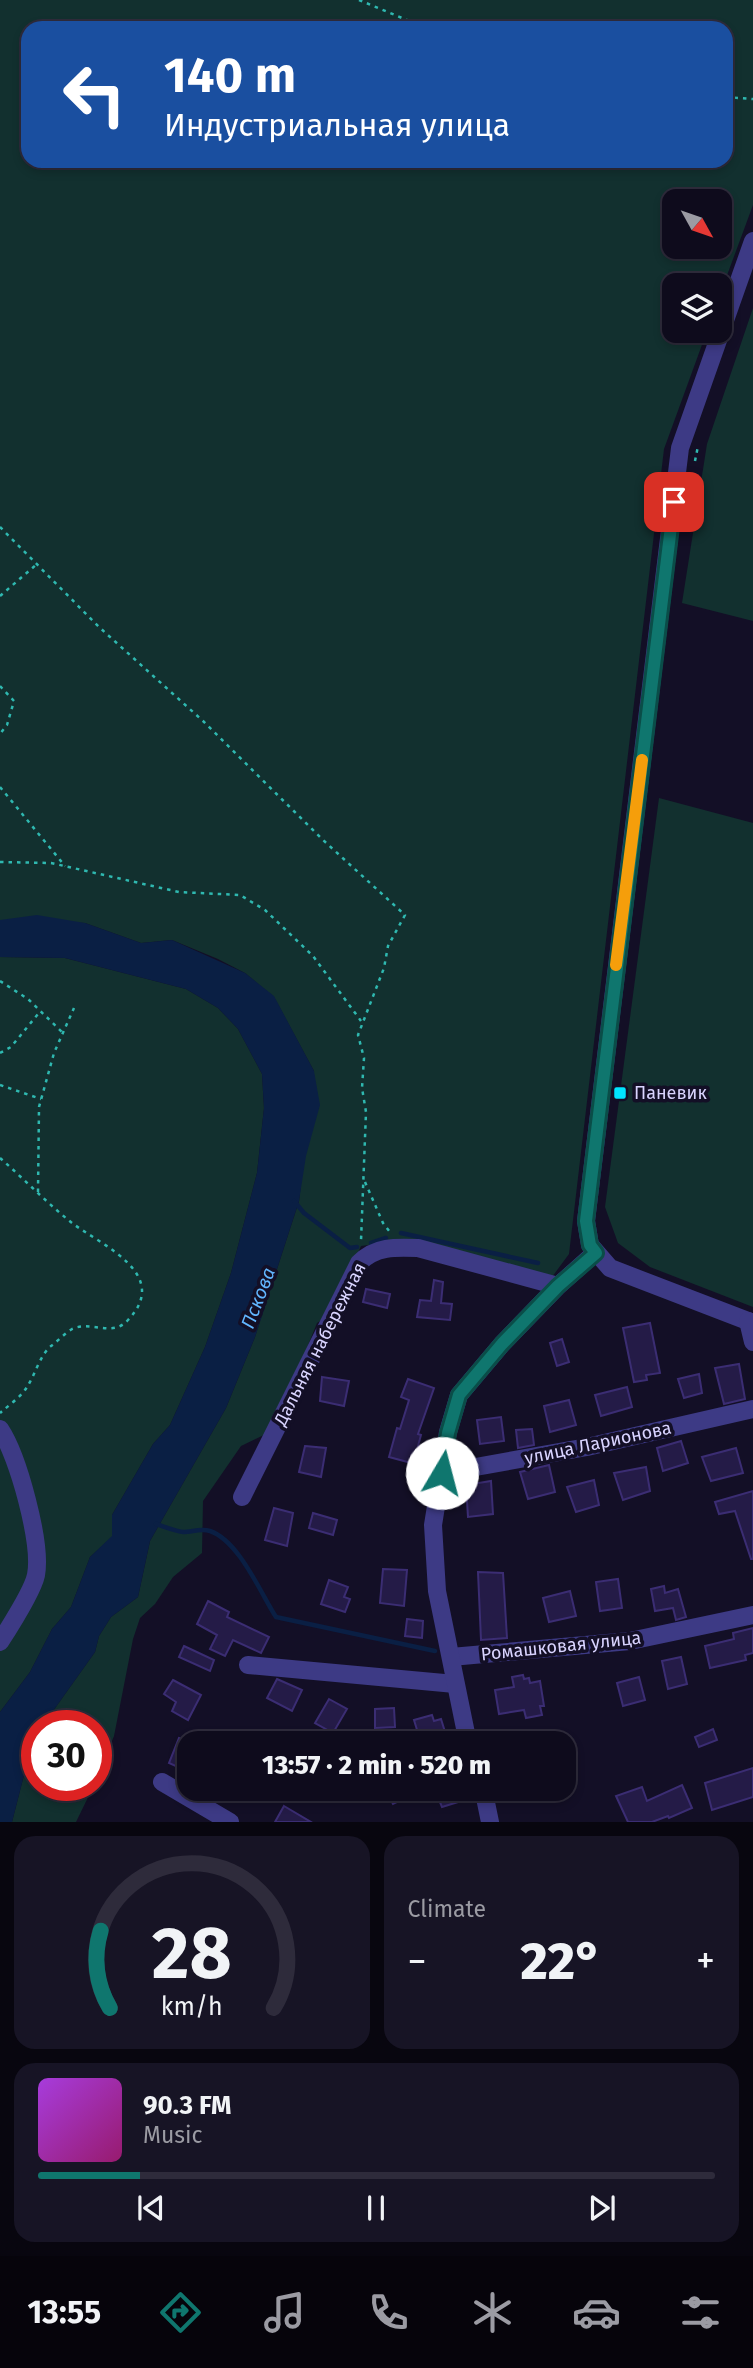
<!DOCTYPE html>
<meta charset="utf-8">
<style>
:root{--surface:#0e0b1c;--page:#171425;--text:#f1f3f6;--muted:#9b9ba3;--line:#2e2b3b;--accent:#0f766e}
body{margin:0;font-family:"Fira Sans",sans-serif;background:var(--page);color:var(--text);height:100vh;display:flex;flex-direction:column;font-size:26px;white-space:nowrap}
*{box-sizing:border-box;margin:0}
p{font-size:23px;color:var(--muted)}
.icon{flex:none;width:38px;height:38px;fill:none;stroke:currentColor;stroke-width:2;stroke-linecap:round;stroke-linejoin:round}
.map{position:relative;height:1822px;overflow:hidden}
.side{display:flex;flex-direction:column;gap:14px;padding:14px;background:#08060f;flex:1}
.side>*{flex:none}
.guide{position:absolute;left:21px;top:21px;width:712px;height:147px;border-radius:21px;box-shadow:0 4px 10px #0003,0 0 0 2px var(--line);background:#1a4fa0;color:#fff;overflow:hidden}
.needle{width:46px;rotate:130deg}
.controls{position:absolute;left:662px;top:189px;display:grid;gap:14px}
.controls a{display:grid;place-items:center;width:70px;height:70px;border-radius:14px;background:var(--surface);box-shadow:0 4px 10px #0003,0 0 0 2px var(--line);font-size:35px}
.speed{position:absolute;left:21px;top:1710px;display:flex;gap:14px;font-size:35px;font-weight:700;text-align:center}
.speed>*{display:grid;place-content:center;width:91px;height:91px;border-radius:50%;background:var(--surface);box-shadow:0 4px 10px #0003,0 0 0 2px var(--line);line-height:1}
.speed .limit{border:10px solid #d22;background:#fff;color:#111}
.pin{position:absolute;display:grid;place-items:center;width:60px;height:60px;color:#fff;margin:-30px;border-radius:14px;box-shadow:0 4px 10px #0006}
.me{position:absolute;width:77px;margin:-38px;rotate:8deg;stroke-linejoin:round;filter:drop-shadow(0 0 5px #0008)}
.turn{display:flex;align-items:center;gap:24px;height:147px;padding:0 28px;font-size:32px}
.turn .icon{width:91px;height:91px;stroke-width:2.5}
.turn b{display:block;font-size:49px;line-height:60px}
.big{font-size:52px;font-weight:800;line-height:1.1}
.side .card{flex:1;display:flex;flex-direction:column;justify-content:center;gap:10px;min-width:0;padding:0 24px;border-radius:21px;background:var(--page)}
.side .dial{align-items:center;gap:0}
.dial svg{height:182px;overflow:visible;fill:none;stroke:var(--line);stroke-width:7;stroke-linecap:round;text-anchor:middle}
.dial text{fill:var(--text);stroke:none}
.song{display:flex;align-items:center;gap:21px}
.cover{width:84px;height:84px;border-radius:10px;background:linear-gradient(135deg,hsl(280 70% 55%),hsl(320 70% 35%))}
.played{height:7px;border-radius:4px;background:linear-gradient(90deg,var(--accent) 15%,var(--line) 15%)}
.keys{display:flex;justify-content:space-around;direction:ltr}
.heat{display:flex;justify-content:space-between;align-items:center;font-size:38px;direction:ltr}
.side .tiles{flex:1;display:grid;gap:14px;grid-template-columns:1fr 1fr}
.card:last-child{grid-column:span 2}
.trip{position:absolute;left:177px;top:1731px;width:399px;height:70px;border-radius:21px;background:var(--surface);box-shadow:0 4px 10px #0003,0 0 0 2px var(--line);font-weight:800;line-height:70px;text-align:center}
.tab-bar{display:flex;height:112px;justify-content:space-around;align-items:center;background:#06040b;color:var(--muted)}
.tab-bar .icon{width:49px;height:49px}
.tab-bar .current{color:var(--accent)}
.tab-bar b{font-size:32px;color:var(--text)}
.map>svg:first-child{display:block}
</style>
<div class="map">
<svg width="753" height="1822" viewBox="0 0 753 1822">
<rect width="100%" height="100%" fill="#130f26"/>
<g fill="#12302f" fill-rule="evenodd">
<path d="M0 0H753V205L719 297V285H674V331H707L664 449 569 1254 552 1277 384 1243 361 1246 331 1314 317 1323 300 1365 266 1434 241 1446 203 1501 202 1553 173 1577 155 1604 140 1618 133 1639 114 1736 96 1779V1726L43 1725 95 1652 99 1636 111 1617 138 1597 150 1541 226 1408 255 1337 299 1201 314 1071 274 997 245 973 218 959 172 940 141 943 85 923 0 920ZM28 28H726V161H28ZM674 201H719V247H674Z"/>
<polygon points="753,308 753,621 682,603 707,444"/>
<polygon points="659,798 753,823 753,1307 650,1267 618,1243 605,1207"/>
<polygon points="0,957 65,958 186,989 218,1008 238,1029 262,1074 264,1108 257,1173 231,1273 205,1347 170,1425 153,1444 112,1515 113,1536 90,1557 71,1607 52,1629 30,1672 0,1712"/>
<polygon points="37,1730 37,1785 94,1785 76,1822 12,1822 24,1775 34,1750 32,1733"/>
</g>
<polygon fill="#0a1f44" points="37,915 85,923 141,943 172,940 245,973 274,996 314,1071 320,1105 306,1156 299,1201 255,1337 226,1408 150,1541 138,1597 111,1617 99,1636 95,1652 43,1725 37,1726 37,1730 32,1733 34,1750 24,1775 12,1822 0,1822 0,1712 30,1672 52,1629 71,1607 90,1557 112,1536 112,1515 153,1444 170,1425 205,1347 231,1273 257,1173 264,1108 262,1074 238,1029 218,1008 186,989 65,958 0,957 0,920"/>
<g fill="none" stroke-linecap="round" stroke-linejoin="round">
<g stroke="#0a1f44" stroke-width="4.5">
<polyline points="294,1201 304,1213 350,1248 357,1247"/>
<polyline points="401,1233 538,1263"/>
<polyline points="371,1243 386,1238"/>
<path d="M156 1524C165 1527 175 1531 183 1532 192 1532 201 1528 210 1531 239 1541 260 1592 276 1617L435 1651"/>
</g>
</g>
<g fill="#241b47" stroke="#3b2d73" stroke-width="2">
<polygon points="434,1280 443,1282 441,1303 452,1304 450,1320 417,1317 420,1300 431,1301"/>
<polygon points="366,1289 390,1294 387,1308 363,1302"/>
<polygon points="650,1323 660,1373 646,1375 647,1380 634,1382 623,1328"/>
<polygon points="562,1339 569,1362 557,1366 550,1343"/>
<polygon points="739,1364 745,1399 724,1404 715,1368"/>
<polygon points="699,1374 702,1393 684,1398 678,1379"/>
<polygon points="322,1377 349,1381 344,1406 320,1401"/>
<polygon points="408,1379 434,1388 418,1434 421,1435 418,1446 422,1447 415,1464 389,1457 397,1428 400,1429 409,1400 401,1397"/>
<polygon points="627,1387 632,1407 601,1416 595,1395"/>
<polygon points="569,1400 576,1425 550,1432 544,1406"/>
<polygon points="501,1417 504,1441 480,1444 477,1420"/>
<polygon points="532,1429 534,1445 518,1448 516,1430"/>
<polygon points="681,1441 688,1463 663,1471 657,1448"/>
<polygon points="305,1446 326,1448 321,1477 299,1472"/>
<polygon points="736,1448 743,1473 711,1481 702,1457"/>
<polygon points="549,1465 555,1492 528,1499 520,1472"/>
<polygon points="646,1467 650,1491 623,1500 614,1473"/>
<polygon points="594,1480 599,1505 576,1512 567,1487"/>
<polygon points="491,1481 493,1514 468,1517 466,1485"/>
<polygon points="753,1491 753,1559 751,1559 735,1511 719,1514 715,1502"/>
<polygon points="274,1508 293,1513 287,1546 265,1540"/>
<polygon points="313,1513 337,1520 333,1535 309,1528"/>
<polygon points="383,1569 407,1570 404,1606 380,1603"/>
<polygon points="478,1572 503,1573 507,1638 481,1640"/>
<polygon points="618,1579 622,1608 600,1611 596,1582"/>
<polygon points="329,1580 348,1587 344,1597 350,1599 345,1612 321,1604"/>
<polygon points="664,1586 665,1593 678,1589 686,1617 676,1620 673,1608 655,1611 651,1589"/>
<polygon points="570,1591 576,1616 549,1622 543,1598"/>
<polygon points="208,1601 229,1612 227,1617 269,1637 261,1653 233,1640 225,1656 210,1649 217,1635 197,1624"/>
<polygon points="407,1619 423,1621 422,1638 405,1636"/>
<polygon points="753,1628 753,1653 745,1655 746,1660 710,1668 705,1646 734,1639 733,1633"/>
<polygon points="184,1646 214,1660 210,1671 179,1657"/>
<polygon points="681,1657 687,1684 668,1689 662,1661"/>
<polygon points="523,1675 524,1679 529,1678 530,1683 540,1681 544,1706 540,1706 542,1715 526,1718 524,1710 499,1714 495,1690 514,1687 512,1677"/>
<polygon points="639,1677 645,1700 623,1706 617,1683"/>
<polygon points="277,1679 302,1690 292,1711 267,1698"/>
<polygon points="173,1680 201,1695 188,1720 172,1711 176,1702 164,1694"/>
<polygon points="329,1699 347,1709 333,1733 315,1723"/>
<polygon points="394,1708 395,1727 375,1728 375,1709"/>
<polygon points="432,1715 434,1721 441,1719 446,1735 439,1737 440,1743 421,1743 414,1720"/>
<polygon points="713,1729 717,1740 699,1747 695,1737"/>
<polygon points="179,1738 189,1742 189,1772 169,1763"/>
<polygon points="753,1768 753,1797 712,1810 705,1783"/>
<polygon points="682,1785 692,1808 669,1818 668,1816 652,1822 628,1822 616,1796 642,1787 647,1801"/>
<polygon points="385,1788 425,1788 393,1804"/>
<polygon points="434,1788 454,1788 458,1802 442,1807"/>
<polygon points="284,1806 311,1822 275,1822"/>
</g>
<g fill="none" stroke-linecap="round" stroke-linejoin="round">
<g stroke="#2fb8b0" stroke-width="2.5" stroke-dasharray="3.5 5" stroke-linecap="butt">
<polyline points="359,0 426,28"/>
<polyline points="726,97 753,99"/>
<polyline points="695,461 698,446"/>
<polyline points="0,527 99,627 203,721 323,840 405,915 388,946 384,968 358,1035 364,1058 362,1088 366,1112 361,1241"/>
<polyline points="0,596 37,564"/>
<polyline points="0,686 14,701 7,725 0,734"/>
<polyline points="0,787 65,866"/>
<polyline points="0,862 51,863 179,892 240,895 265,910 313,956 361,1021"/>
<polyline points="0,981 28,999 62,1032"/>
<polyline points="0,1053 11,1047 38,1014"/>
<polyline points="0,1085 41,1099"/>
<path d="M0 1158C24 1179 47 1203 72 1223 101 1245 172 1274 128 1320 112 1338 92 1320 72 1329 65 1333 58 1341 51 1346 40 1355 35 1375 27 1387 21 1397 9 1405 0 1413"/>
<polyline points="365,1182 383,1223 390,1232"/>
<polyline points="38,1192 39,1107 54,1053 74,1008"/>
</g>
<g stroke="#3d3a85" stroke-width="18">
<polyline points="753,241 680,448 586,1221 590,1245 610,1268 753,1323"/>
<polyline points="748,1321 753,1342"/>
<path d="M0 1429C18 1456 42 1543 36 1575 33 1590 9 1628 0 1642"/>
<polyline points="442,1473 587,1447 753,1409"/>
<path d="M242 1497 359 1263C375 1246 396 1247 418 1248L558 1286"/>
<polyline points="451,1657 630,1641 753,1615"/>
<polyline points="248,1665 455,1684"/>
<polyline points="468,1743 437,1591 433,1525 448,1432 459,1395 502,1344 558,1286 595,1253"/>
<polyline points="162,1782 230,1822"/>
<polyline points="483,1788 490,1822"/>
</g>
</g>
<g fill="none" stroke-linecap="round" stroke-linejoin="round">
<g stroke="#0a4d48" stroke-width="18">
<polyline id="route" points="442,1473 448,1433 459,1395 502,1344 558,1286 596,1253 590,1245 586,1221 674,502"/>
</g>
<use href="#route" stroke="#0f766e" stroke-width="12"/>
<polyline stroke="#f59e0b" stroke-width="12" points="616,965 642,760"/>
</g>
<rect fill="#00e5ff" stroke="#130f26" stroke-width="2.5" x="613" y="1086" width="14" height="14" rx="3.5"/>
<g text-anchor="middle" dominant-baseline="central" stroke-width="7" stroke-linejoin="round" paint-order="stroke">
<g font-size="18" fill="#d9d4ff" stroke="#130f26" text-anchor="start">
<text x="634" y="1093">Паневик</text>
</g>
<g font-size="18" fill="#d9d4ff" stroke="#130f26">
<text transform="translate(320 1344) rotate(-63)">Дальняя набережная</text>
<text transform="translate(598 1443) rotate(-12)">улица Ларионова</text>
<text transform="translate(561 1646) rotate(-6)">Ромашковая улица</text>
</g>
<g font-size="19" font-style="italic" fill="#62b6ff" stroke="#130f26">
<text transform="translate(258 1298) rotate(-69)">Пскова</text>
</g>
</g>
</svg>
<div class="controls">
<a><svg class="needle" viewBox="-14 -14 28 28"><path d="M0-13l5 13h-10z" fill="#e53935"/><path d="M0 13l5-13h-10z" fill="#9b9ba3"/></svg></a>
<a><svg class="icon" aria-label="layers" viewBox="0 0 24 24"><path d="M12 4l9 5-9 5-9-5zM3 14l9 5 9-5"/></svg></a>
</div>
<div class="speed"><div class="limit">30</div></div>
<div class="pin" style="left:674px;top:502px;background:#d93025"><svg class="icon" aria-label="arrive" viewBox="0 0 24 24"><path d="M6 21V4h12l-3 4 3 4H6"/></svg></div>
<svg class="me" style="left:442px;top:1473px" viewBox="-20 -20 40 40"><circle r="19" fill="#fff"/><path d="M0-13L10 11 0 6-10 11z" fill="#0f766e"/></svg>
<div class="trip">13:57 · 2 min · 520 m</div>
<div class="guide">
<div class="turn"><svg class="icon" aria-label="left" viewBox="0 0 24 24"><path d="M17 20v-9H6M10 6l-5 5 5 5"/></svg><div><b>140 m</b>Индустриальная улица</div></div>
</div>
</div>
<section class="side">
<div class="tiles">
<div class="card dial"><svg viewBox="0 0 100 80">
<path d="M14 69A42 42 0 1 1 86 69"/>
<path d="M14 69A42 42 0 0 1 10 35" stroke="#0f766e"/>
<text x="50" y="56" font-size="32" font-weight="700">28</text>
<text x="50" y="72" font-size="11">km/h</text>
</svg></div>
<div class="card"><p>Climate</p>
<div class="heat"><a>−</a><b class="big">22°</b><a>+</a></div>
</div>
<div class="card">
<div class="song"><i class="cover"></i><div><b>90.3 FM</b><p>Music</p></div></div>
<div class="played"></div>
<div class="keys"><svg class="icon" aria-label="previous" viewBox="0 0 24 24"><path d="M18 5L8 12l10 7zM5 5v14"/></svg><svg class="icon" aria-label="pause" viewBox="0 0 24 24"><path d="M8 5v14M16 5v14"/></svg><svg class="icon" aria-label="next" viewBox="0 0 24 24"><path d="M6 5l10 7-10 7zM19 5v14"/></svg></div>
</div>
</div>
</section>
<nav class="tab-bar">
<b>13:55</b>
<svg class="icon current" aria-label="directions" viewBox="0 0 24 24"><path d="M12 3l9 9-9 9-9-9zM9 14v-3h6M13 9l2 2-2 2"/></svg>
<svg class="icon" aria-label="music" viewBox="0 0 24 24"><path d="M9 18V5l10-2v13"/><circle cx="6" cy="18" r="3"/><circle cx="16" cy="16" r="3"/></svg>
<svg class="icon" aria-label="phone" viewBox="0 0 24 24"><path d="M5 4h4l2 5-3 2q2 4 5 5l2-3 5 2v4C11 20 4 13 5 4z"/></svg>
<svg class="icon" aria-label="climate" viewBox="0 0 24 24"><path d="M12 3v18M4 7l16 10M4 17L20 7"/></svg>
<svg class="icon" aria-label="car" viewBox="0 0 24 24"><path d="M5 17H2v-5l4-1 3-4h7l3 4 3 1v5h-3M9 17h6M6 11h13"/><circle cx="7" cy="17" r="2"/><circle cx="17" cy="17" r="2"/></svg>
<svg class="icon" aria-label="filters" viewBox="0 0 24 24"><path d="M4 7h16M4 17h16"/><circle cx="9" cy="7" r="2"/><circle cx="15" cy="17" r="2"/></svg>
</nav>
